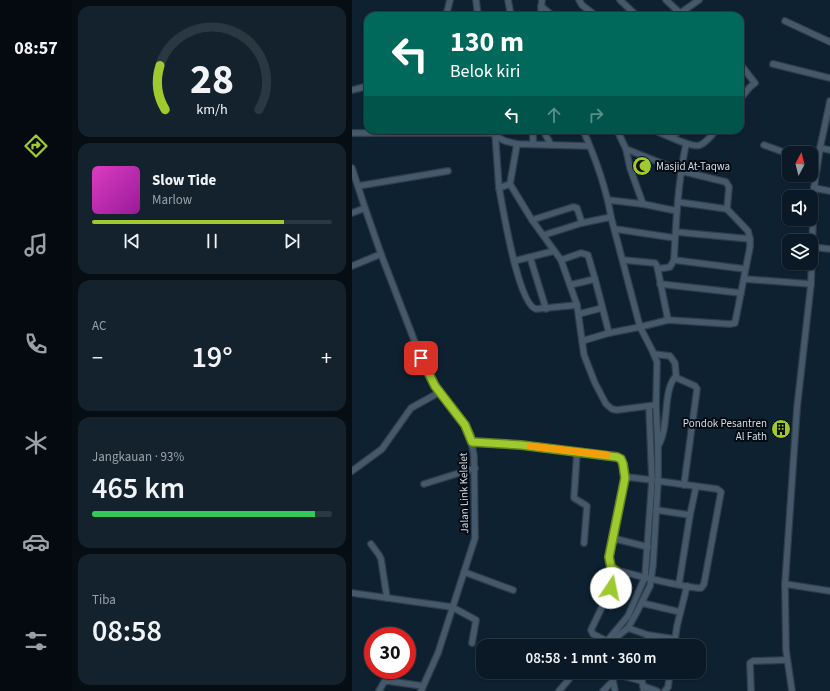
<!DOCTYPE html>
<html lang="id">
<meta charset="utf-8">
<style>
:root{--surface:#0a1925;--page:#13222d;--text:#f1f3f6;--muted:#99a0a7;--line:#2a3842;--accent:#9eca2f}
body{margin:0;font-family:"Source Sans 3",sans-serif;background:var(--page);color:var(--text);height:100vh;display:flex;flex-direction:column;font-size:15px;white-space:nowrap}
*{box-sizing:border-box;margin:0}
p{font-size:13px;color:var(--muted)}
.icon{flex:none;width:22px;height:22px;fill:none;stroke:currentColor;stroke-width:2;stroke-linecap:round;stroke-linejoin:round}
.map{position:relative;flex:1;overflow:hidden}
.drawer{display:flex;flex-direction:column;gap:6px;padding:6px;background:#060e14;width:280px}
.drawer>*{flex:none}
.guide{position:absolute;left:12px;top:12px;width:380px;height:122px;border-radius:12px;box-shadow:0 1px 3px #0004,0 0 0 1px var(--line);background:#00695c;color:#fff;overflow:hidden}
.needle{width:26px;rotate:7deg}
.fabs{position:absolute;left:430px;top:146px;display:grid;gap:8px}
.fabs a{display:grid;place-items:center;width:36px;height:36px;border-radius:8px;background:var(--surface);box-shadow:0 1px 3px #0004,0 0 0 1px var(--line);font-size:20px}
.speed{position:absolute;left:12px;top:627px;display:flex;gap:8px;font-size:20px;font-weight:700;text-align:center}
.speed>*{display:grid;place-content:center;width:52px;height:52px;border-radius:50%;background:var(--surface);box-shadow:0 1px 3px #0004,0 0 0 1px var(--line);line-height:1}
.speed .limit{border:6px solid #d22;background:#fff;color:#111}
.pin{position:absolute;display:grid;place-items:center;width:34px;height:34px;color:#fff;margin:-17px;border-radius:8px;box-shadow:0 2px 6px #0006}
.me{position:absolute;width:44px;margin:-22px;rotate:11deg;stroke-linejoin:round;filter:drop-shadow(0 0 3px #0008)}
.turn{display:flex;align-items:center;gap:14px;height:84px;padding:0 20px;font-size:18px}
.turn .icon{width:52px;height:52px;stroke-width:2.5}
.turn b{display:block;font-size:28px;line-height:34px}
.lanes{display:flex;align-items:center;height:38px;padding:0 20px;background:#0003;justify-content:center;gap:20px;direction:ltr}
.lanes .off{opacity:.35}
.big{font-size:30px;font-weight:600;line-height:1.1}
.drawer .card{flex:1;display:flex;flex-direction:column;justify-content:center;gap:6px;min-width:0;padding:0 14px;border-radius:12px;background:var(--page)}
.drawer .dial{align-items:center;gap:0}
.dial svg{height:104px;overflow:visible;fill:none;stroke:var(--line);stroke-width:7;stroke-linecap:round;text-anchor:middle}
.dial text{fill:var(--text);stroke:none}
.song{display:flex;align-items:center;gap:12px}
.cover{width:48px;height:48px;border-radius:6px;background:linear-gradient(135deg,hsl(310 70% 55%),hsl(300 70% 35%))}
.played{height:4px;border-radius:2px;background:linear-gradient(90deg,var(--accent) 80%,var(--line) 80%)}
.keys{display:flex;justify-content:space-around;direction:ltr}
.heat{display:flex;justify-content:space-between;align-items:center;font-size:22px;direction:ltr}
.charge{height:6px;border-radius:3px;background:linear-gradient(90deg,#34c759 93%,var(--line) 0)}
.trip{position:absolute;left:124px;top:639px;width:230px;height:40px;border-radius:12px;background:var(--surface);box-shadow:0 1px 3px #0004,0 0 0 1px var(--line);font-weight:600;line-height:40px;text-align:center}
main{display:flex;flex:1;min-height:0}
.tabs{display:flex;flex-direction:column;width:72px;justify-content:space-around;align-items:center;background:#040a0f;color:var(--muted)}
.tabs .icon{width:28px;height:28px}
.tabs .current{color:var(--accent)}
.tabs b{font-size:18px;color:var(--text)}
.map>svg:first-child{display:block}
</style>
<main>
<nav class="tabs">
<b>08:57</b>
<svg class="icon current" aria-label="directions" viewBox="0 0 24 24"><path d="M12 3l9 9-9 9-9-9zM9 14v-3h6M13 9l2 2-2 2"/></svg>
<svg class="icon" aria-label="music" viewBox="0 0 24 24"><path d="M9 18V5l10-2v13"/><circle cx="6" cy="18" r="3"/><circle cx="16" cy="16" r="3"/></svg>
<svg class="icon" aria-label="phone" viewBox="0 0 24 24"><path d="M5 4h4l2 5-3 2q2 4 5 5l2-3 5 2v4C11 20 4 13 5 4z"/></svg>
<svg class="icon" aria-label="climate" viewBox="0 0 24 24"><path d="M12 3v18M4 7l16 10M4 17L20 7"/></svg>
<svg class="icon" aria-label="car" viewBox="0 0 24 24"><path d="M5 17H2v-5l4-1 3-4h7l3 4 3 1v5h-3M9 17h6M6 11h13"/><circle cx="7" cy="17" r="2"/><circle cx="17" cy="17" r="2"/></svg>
<svg class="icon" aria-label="filters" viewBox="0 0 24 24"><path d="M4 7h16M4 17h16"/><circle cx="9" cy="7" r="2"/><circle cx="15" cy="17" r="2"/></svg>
</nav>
<section class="drawer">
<div class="card dial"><svg viewBox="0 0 100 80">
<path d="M14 69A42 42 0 1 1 86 69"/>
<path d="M14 69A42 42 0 0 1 10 35" stroke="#9eca2f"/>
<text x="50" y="56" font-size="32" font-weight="700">28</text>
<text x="50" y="72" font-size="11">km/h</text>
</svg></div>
<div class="card">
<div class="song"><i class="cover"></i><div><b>Slow Tide</b><p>Marlow</p></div></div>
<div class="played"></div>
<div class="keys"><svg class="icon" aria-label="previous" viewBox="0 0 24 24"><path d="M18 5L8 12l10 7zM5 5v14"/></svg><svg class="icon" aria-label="pause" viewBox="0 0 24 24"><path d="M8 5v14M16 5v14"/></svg><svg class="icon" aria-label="next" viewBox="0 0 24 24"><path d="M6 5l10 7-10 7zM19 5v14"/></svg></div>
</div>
<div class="card"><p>AC</p>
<div class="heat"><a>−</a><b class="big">19°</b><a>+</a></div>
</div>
<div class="card"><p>Jangkauan · 93%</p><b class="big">465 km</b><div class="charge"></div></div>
<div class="card"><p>Tiba</p><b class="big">08:58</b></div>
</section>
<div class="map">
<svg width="478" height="691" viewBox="0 0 478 691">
<rect width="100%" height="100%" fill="#0d2131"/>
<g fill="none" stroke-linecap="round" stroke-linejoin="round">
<g stroke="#323d4a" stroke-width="8">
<g id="minor">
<polyline points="124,0 126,16"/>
<polyline points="156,0 159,16"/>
<polyline points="190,0 189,9 191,16"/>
<polyline points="227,0 230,5 244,16"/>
<polyline points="268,0 285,16"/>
<polyline points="314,0 328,13"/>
<polyline points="189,6 201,16"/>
<polyline points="94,16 98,0"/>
<polyline points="324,16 347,0"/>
<polyline points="433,21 478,42"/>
<polyline points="388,64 403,83 398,87 388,99"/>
<polyline points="421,64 478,78"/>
<polyline points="0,90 16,86"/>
<polyline points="191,130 199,145"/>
<path d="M231 130C243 157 254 187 259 217L288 327 300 350 305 362 304 405 306 447V481L301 565 298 586 286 610 276 628 253 646"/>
<polyline points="265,130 274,149 329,171 374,182 377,187 375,209"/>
<path d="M301 130C310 133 341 149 348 145 354 143 360 135 364 130"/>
<polyline points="143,132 147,188"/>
<polyline points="0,133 137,133 143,134 149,139 153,141 165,144 237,146"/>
<polyline points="320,137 328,130"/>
<polyline points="165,144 158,184 180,220 209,260 225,305 232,355 243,383 254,404 260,409 265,410 304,405"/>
<polyline points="181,144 181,130"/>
<polyline points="412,145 437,154"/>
<polyline points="468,148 478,150"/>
<polyline points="274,149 278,168 291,204"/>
<polyline points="0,168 13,208 29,254 69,358 83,386 113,425 118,434 122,456 123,538 86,653 69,691"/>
<path d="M158 184 147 188C151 208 166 304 184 309L225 305"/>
<polyline points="6,186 96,171"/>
<polyline points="462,188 478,191"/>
<polyline points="256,200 291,204 325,211"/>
<polyline points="0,213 13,208"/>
<polyline points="180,220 221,207 225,208 230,223"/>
<polyline points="263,229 323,238"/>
<polyline points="324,232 398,239"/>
<polyline points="192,235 230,223 259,217"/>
<polyline points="460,247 478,249"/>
<polyline points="178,257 194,309"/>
<polyline points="209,260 229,253 236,255 243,279 257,333"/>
<polyline points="271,260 303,263 305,266 316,320"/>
<polyline points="322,260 393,269"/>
<polyline points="162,261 202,251"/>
<polyline points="0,266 29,254"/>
<path d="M306 269 318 267 322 260C324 221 326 182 334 144"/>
<polyline points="392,279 459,284"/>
<polyline points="308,284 389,293"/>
<polyline points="218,285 243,279"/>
<polyline points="227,314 250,308"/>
<polyline points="230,341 257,333 288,327 316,320 378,324 383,323 398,247 398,239 396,231 375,209 326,202"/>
<polyline points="302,354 318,356 323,363 324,375 325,378 343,386 345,389 332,485"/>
<path d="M120 442 169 445 268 458 271 464 273 478 260 538 257 560 259 567C264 572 341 589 349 588L352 584 369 492 365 489 306 481"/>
<path d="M306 446C318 427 310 390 324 376"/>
<polyline points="225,452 222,498 235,506 232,543"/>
<polyline points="0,471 30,449 59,408 88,392"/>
<polyline points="273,478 275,477 300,480"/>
<polyline points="72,484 123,468"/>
<polyline points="304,510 338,515"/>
<polyline points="260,538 296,547"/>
<polyline points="19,544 27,555 29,559 35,598"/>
<polyline points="112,572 161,590"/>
<polyline points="327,584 338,515 344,487"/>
<polyline points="433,584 478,591"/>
<polyline points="0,593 100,607 124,620 120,643"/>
<polyline points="290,603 328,612"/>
<polyline points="276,628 296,635 323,639"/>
<polyline points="262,639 267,641 267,646"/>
<polyline points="255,641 276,616 293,577 300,480 297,407"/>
<polyline points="257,642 241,634 239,630 259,588 264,571"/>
<polyline points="295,646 296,635"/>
<polyline points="322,646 325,626 335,586"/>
<polyline points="263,672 261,681 263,691"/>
<polyline points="292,672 290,681 292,691"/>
<polyline points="263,674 290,681"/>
<polyline points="291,686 305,691"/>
<polyline points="27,691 32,682 36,681 71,686"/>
<polyline points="207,691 223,672"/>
<polyline points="251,691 261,681"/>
<polyline points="313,691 316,687 318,672"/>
<polyline points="399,691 398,663 401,661 435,660"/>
<polyline points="440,691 434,650 433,584 445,408 459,284 462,188 468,148 478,101"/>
</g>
</g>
<use href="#minor" stroke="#445a6c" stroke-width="5.5"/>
</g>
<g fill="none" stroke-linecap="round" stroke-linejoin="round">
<g stroke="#67831f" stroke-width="10">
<polyline id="route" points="69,358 83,386 113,425 120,442 169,445 265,457 269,459 271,464 273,478 257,557 259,567 264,571 259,588"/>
</g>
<use href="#route" stroke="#9eca2f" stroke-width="7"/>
<polyline stroke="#f59e0b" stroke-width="7" points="178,446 255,455"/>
</g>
<defs>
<g id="mosque-disc" transform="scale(1)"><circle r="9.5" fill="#9eca2f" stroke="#040a11"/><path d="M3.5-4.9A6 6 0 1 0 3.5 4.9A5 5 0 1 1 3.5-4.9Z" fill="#111"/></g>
<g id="building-disc" transform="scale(1)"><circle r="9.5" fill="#9eca2f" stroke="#040a11"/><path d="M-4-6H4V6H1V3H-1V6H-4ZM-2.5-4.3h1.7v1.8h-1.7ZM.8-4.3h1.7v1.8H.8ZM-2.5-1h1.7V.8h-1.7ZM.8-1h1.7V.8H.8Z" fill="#111"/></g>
</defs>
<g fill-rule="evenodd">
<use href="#mosque-disc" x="290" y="166"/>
<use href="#building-disc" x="429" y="429"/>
</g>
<g text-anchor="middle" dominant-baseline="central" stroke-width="4" stroke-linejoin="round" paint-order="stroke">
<g font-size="11" fill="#d1dde8" stroke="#040a11" text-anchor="start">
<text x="304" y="166">Masjid At-Taqwa</text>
<text x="415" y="423" text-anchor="end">Pondok Pesantren<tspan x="415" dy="13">Al Fath</tspan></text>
</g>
<g font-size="11" fill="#d1dde8" stroke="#040a11">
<text transform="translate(112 493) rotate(-91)">Jalan Link Kelelet</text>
</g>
</g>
</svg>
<div class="fabs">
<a><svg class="needle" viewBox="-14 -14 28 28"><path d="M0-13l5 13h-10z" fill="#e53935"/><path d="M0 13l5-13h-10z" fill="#99a0a7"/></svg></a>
<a><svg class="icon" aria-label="sound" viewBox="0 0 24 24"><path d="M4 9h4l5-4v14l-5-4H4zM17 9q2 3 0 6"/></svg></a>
<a><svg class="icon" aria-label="layers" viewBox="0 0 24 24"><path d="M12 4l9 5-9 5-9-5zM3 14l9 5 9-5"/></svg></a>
</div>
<div class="speed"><div class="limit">30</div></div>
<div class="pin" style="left:69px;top:358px;background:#d93025"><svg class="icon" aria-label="arrive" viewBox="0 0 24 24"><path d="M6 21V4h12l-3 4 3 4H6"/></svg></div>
<svg class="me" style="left:259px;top:588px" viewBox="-20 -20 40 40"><circle r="19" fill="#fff"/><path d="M0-13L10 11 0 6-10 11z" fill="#9eca2f"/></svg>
<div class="trip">08:58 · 1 mnt · 360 m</div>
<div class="guide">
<div class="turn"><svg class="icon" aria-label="left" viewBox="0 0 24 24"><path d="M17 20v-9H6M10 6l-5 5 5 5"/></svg><div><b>130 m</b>Belok kiri</div></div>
<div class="lanes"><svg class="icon" aria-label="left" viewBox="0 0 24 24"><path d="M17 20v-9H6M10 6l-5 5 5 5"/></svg><svg class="icon off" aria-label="ahead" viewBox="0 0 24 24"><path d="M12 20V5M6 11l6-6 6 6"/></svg><svg class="icon off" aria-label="right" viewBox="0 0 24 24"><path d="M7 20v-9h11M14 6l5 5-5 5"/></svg></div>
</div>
</div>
</main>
